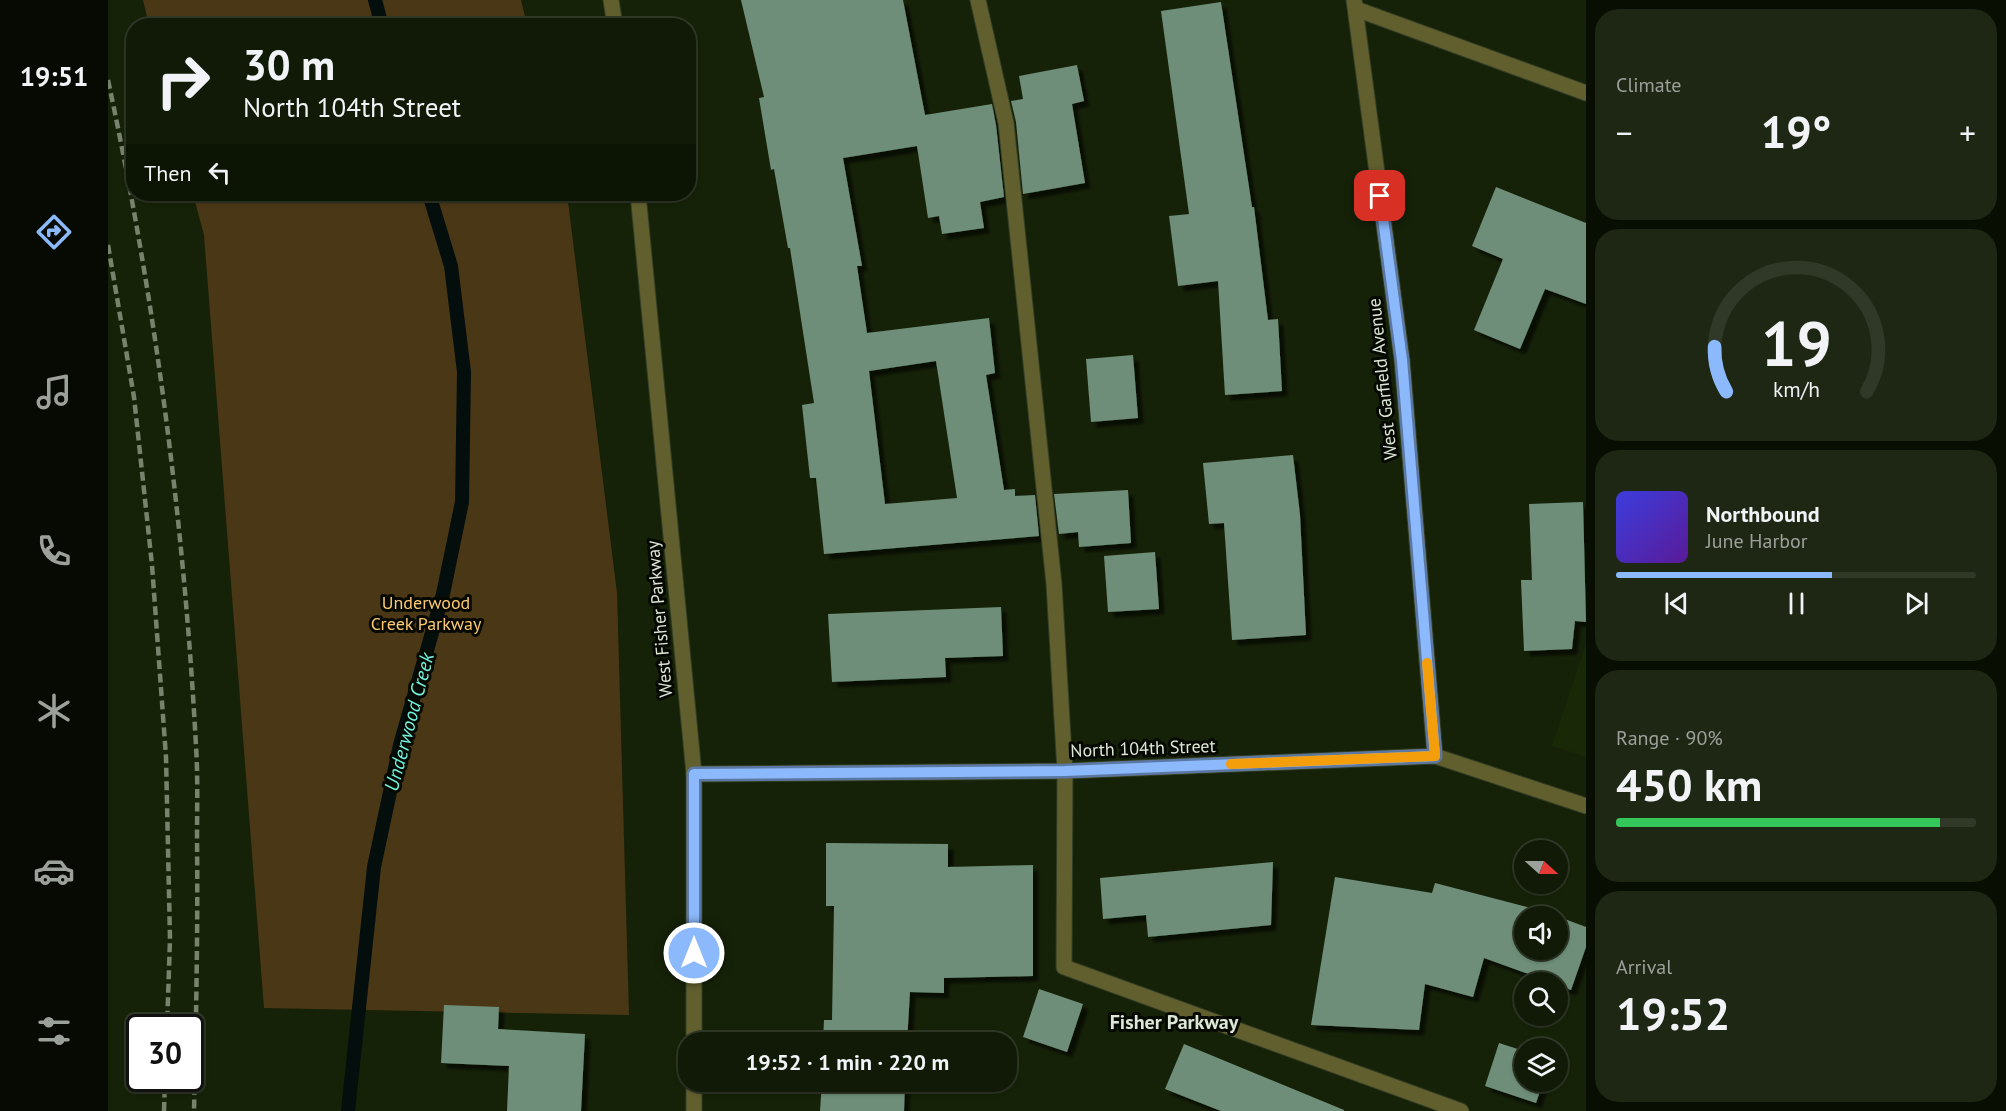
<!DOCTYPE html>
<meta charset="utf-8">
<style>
:root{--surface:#101a06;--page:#1e2714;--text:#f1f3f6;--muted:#9ca19b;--line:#303828;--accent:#8cb9fc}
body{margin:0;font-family:"PT Sans",sans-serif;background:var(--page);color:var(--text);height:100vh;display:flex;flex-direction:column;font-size:22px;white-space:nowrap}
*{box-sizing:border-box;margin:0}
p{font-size:20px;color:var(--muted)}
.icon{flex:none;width:33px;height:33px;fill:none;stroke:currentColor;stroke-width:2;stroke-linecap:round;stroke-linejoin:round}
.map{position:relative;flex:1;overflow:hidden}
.drawer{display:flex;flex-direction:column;gap:9px;padding:9px;background:#090e03;width:420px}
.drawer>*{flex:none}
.banner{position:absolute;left:18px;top:18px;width:570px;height:183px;border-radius:24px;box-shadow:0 2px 4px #0004,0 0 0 2px var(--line);background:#101a06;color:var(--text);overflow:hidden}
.needle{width:39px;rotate:111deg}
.controls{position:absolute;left:1406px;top:840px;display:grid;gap:12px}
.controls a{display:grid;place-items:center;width:54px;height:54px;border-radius:50%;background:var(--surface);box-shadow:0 2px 4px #0004,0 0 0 2px var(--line);font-size:30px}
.speed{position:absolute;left:18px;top:1014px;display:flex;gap:12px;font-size:30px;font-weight:700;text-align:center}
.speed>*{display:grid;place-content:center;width:78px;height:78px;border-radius:50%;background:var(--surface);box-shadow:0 2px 4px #0004,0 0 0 2px var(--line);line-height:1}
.speed .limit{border:3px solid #111;border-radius:9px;background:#fff;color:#111}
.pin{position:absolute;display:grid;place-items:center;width:51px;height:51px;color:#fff;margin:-26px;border-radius:12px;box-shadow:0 3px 9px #0006}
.me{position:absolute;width:66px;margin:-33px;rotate:0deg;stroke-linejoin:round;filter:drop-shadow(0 0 4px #0008)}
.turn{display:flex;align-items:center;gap:21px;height:126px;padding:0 18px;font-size:27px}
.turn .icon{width:78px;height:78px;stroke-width:2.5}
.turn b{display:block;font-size:42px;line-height:51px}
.then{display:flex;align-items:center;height:57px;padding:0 18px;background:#0003;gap:12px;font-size:22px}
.big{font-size:45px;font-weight:700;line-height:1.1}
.drawer .widget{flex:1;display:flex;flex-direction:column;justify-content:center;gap:9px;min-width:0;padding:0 21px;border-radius:24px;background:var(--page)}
.drawer .dial{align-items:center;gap:0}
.dial svg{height:156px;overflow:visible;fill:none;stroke:var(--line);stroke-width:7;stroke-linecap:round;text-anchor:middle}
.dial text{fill:var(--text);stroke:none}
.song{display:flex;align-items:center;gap:18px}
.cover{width:72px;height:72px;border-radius:9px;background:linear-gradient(135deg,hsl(240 70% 55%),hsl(270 70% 35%))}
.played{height:6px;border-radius:3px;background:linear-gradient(90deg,var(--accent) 60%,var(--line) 60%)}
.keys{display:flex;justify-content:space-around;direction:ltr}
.heat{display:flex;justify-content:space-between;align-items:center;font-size:33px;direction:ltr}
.charge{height:9px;border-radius:4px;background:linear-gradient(90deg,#34c759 90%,var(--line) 0)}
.trip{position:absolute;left:570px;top:1032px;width:339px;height:60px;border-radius:24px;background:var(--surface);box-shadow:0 2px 4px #0004,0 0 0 2px var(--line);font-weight:700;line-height:60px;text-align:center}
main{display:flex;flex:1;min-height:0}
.tab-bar{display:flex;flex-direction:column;width:108px;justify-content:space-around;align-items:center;background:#060a02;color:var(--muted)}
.tab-bar .icon{width:42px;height:42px}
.tab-bar .selected{color:var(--accent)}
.tab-bar b{font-size:27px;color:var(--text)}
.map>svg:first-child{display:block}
</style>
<main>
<nav class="tab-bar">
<b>19:51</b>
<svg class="icon selected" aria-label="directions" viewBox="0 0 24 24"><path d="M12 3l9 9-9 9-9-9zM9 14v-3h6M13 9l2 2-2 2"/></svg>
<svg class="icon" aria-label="music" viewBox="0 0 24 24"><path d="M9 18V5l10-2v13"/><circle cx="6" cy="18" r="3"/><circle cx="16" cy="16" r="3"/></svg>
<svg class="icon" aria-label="phone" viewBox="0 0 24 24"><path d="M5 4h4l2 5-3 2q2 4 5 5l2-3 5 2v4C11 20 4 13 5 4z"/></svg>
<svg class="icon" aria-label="climate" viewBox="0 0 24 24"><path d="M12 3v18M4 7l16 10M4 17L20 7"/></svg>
<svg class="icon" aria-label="car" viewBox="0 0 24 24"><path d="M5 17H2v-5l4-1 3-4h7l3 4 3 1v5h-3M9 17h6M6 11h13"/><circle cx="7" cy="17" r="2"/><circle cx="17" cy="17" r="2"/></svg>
<svg class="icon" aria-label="filters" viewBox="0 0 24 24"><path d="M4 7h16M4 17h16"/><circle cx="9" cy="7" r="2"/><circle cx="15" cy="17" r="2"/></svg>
</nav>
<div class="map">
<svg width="1478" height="1111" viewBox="0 0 1478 1111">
<defs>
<filter id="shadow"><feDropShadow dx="5.5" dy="5.5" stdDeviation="1.5" flood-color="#0009"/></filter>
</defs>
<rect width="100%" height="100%" fill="#162208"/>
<polygon fill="#192807" points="1478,644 1478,757 1444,746"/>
<g fill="#4a3716">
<polygon points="35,0 413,0 419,25 41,25"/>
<polygon points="85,194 459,194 509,593 521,1015 156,1008 96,235"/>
</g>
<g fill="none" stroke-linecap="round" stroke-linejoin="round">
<g stroke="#040e0c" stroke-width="14">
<polyline points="267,0 274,26"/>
<polyline points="240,1111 266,867 292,745 335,594 354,502 356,372 343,266 321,194"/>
</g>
</g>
<g fill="#6e8e79" fill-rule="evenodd" filter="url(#shadow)">
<path d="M633 0H795L817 115 884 104 888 125 896 197 872 202 876 228 834 234 831 216 820 218 809 146 735 158 754 266H749L759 333 881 318 887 373 878 375 896 490 907 489V496L927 495 931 536 716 554 708 478H702L694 405 706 403 682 248H680L666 169 663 170 651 98 656 97ZM828 361 849 498 777 504 761 371Z"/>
<polygon points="1113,2 1144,207 1146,207 1160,320 1170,319 1174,391 1117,395 1110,281 1070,286 1061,216 1081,214 1053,11"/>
<polygon points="969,65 976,101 964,104 977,183 915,194 908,122 903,101 915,99 911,76"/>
<polygon points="1388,187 1478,223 1478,304 1437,289 1412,349 1366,330 1395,259 1364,246"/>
<polygon points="1025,355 1030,418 983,422 978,359"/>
<polygon points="1185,455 1192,515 1198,635 1124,640 1116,523 1101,524 1095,463"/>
<polygon points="1020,490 1023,543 971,547 970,532 951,534 946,494"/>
<polygon points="1475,502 1478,622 1467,621 1464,649 1416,651 1413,580 1424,580 1421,504"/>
<polygon points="1047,552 1051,609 1000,612 996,556"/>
<polygon points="893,607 895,656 837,658 838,677 724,682 720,614"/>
<polygon points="718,843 840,844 840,867 925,865 925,976 836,978 836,993 802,992 799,1042 715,1042 716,1020 724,1020 726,906 718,906"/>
<polygon points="1165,862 1163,925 1040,937 1038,915 995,919 992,878"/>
<path d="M1227 877 1324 893 1327 883 1438 912 1478 927V947L1463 990 1449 985V982H1443L1376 958 1365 997 1317 984 1311 1030 1203 1025ZM1416 916H1449V950H1416Z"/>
<polygon points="931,989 975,1004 959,1052 915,1037"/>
<polygon points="336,1005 391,1007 390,1029 477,1034 473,1111 399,1111 401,1066 333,1063"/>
<polygon points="1391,1043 1416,1051 1416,1082 1435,1082 1428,1103 1377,1086"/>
<polygon points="1076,1044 1236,1110 1236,1111 1113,1111 1057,1089"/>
<polygon points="714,1082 797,1082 796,1111 712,1111"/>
</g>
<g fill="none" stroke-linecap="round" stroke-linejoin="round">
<g stroke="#323e25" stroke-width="17">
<g id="minor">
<polyline points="503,0 507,26"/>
<polyline points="870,0 898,123 946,584 957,771 956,967 1353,1111"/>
<polyline points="1246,0 1294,360 1327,756"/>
<polyline points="1248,9 1478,93"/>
<polyline points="530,194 586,774 586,1042"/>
<polyline points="586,774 957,771 1327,756 1478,806"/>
<polyline points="586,1082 586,1111"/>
</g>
</g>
<use href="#minor" stroke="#625f2f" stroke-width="15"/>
<g stroke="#78836e" stroke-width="4.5" stroke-dasharray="9 4.5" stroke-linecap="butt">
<path d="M0 80C47 299 76 523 88 746 90 777 89 809 89 840 90 930 88 1021 86 1111"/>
<polyline points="0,245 26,397 44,565 58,757 62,939 59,1028"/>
<polyline points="56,1111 57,1078"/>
</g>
</g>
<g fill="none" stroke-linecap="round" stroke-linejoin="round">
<g stroke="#5b78a4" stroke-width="15">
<polyline id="route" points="586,953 586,774 957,771 1327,756 1294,360 1272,196"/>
</g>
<use href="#route" stroke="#8cb9fc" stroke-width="10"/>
<polyline stroke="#f59e0b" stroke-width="10" points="1123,764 1327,756 1319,663"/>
</g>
<g text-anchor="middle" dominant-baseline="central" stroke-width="6" stroke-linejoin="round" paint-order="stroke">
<g font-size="18" fill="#dee7d7" stroke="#050902">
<text transform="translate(1274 379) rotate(-96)">West Garfield Avenue</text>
<text transform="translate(551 619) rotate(-95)">West Fisher Parkway</text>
<text transform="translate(1035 748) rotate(-2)">North 104th Street</text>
</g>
<g font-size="18" fill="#fdc973" stroke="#050902">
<text x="318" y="602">Underwood<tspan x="318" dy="21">Creek Parkway</tspan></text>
</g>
<g font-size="20" font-style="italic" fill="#72f4df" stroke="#050902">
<text transform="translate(301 722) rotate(-75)">Underwood Creek</text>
</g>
<g font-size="20" font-weight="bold" fill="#dee7d7" stroke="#050902">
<text x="1066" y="1022">Fisher Parkway</text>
</g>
</g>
</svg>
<div class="controls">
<a><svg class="needle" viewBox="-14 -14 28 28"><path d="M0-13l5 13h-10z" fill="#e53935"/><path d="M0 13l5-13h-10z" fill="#9ca19b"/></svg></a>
<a><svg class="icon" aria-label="sound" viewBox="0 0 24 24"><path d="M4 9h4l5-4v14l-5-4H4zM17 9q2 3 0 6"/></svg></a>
<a><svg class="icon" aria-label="search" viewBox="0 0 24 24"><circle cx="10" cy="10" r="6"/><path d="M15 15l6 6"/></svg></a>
<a><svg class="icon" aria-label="layers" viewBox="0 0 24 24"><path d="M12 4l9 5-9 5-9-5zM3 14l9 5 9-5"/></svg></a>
</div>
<div class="speed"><div class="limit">30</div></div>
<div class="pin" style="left:1272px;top:196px;background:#d93025"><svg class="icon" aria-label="arrive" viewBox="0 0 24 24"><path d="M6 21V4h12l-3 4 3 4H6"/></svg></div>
<svg class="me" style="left:586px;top:953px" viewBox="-20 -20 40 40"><circle r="17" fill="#8cb9fc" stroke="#fff" stroke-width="3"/><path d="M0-11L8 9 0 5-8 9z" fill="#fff"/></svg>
<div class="trip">19:52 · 1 min · 220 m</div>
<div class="banner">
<div class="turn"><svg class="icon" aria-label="right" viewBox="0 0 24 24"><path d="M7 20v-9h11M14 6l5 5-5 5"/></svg><div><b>30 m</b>North 104th Street</div></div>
<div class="then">Then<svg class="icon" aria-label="left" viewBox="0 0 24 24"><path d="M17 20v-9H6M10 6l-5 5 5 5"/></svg></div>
</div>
</div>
<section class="drawer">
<div class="widget"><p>Climate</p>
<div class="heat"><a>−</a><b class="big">19°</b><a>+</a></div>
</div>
<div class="widget dial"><svg viewBox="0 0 100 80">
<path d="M14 69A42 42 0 1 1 86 69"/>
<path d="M14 69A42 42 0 0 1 8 46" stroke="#8cb9fc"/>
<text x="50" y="56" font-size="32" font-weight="700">19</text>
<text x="50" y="72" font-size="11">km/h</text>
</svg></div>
<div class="widget">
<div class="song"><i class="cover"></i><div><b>Northbound</b><p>June Harbor</p></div></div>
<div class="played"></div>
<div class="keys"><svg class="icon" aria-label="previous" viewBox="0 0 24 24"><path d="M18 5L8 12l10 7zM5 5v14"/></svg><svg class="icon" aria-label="pause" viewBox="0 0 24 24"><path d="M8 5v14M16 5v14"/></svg><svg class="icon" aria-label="next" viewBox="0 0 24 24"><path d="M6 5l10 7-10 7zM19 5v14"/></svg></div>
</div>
<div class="widget"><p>Range · 90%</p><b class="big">450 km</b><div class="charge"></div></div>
<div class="widget"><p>Arrival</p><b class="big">19:52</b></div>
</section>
</main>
